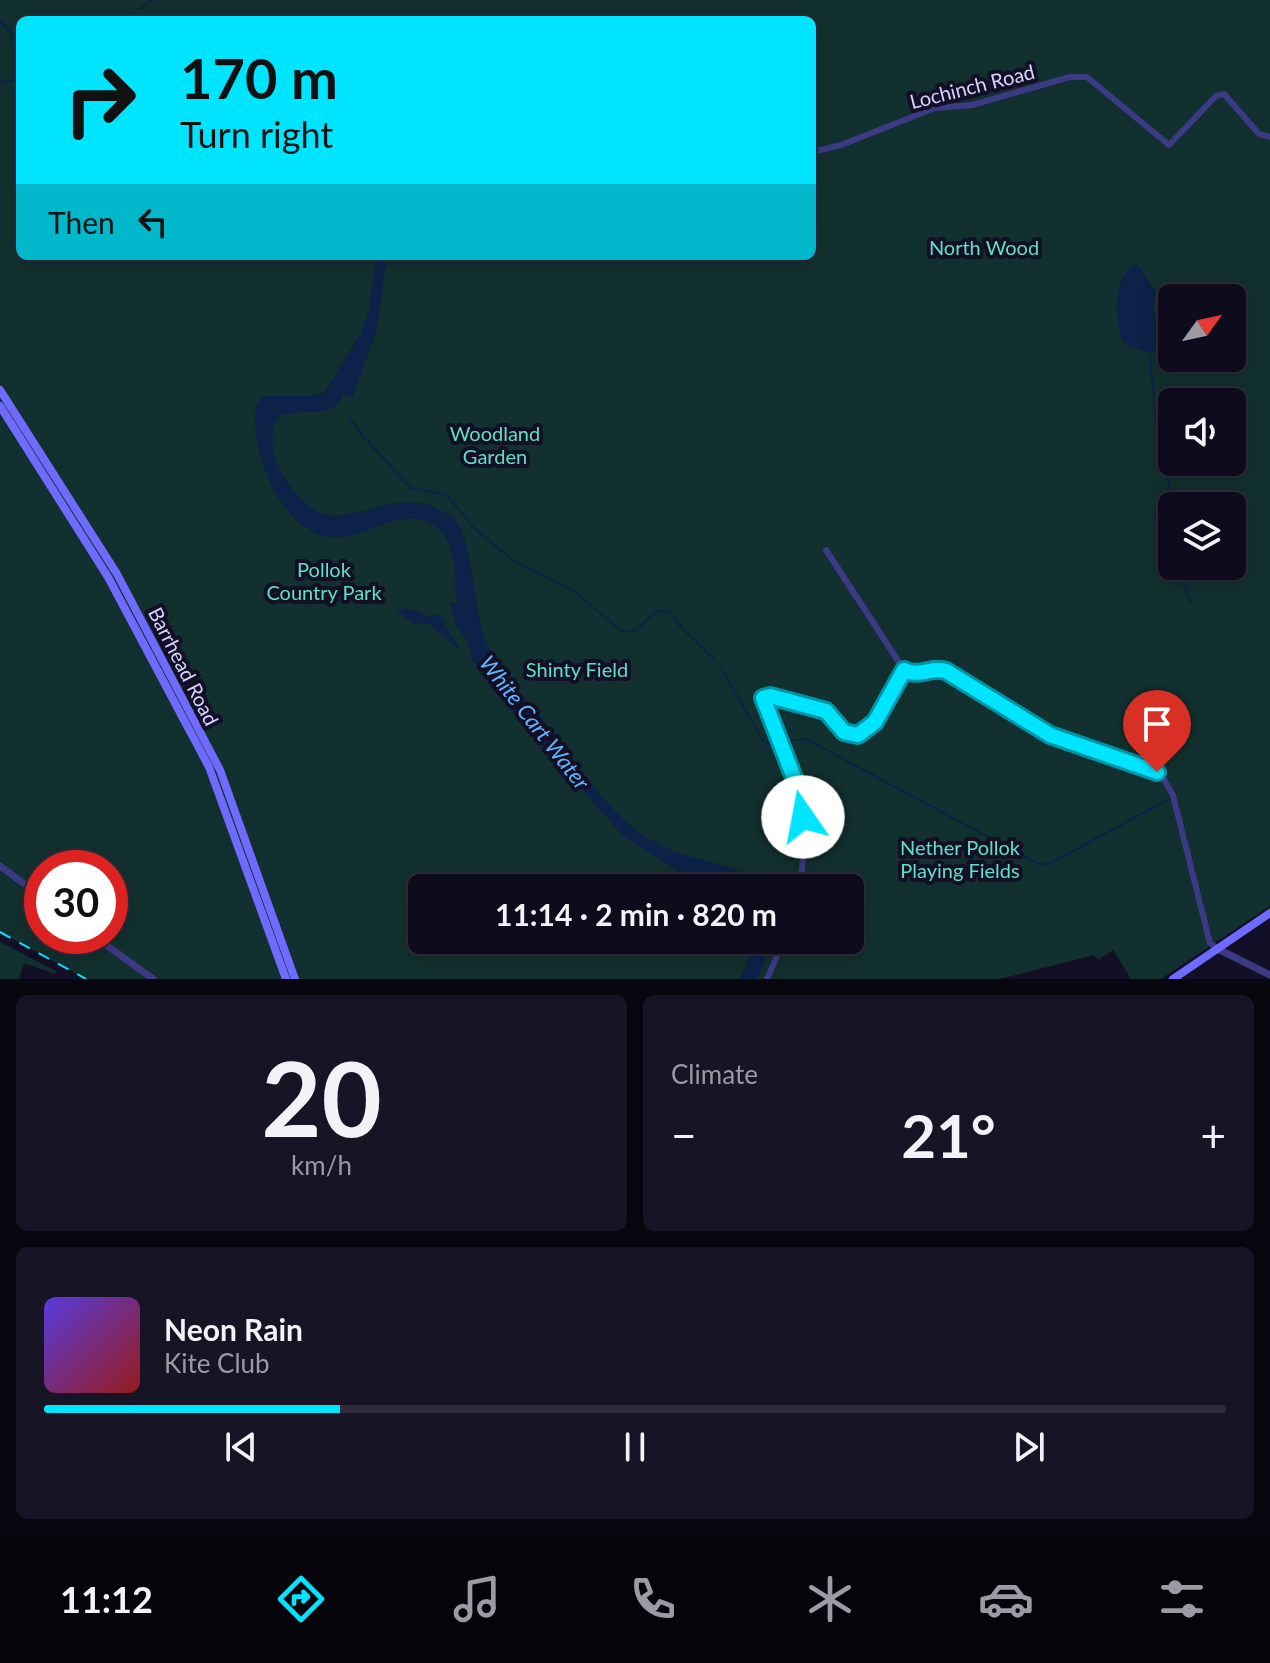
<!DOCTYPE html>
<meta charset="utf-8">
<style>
:root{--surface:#0e0b1c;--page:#171425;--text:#f1f3f6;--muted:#9b9ba3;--line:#2e2b3b;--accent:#00e5ff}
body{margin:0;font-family:Lato,sans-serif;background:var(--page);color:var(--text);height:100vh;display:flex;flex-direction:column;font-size:30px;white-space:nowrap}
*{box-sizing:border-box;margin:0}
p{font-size:26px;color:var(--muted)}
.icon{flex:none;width:44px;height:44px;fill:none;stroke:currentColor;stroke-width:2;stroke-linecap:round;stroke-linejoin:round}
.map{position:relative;height:979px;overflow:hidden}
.side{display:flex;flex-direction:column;gap:16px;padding:16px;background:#08060f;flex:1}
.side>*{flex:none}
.hud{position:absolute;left:16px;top:16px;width:800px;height:244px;border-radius:12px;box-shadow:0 4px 20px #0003,0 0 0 2px var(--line);background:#00e5ff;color:#111;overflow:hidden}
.needle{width:52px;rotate:57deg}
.tools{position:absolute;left:1158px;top:284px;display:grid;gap:16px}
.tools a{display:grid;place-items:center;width:88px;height:88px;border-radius:12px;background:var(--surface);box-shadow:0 4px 20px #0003,0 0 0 2px var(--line);font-size:40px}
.speed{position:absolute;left:24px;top:850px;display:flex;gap:16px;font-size:40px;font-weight:700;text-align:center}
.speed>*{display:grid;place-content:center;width:104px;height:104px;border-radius:50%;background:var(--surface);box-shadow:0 4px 20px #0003,0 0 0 2px var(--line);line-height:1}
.speed .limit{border:12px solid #d22;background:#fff;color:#111}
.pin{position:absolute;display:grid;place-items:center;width:68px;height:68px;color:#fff;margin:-82px -34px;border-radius:50% 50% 50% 0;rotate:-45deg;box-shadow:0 0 8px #0007}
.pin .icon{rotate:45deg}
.me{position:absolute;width:88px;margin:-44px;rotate:348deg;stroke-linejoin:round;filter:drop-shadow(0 0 6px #0008)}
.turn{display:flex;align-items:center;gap:28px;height:168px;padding:0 32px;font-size:36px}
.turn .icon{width:104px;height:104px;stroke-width:2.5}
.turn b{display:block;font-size:56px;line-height:68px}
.then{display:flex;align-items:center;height:76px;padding:0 32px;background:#0003;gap:16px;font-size:30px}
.big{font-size:60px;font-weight:700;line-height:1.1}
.side .tile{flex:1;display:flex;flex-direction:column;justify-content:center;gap:12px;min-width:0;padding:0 28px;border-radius:12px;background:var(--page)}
.side .dial{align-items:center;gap:0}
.dial b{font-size:104px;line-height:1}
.song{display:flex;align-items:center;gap:24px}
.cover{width:96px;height:96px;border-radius:12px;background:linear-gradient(135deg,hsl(250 70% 55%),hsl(0 70% 35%))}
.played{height:8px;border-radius:4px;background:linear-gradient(90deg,var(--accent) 25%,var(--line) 25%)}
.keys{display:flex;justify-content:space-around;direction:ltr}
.heat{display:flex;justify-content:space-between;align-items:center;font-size:44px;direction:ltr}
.side .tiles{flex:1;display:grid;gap:16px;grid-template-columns:1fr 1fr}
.tile:last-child{grid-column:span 2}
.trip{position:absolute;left:408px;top:874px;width:456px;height:80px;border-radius:12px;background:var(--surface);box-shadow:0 4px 20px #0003,0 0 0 2px var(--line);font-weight:700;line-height:80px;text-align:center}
.tab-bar{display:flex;height:128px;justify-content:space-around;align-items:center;background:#06040b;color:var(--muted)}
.tab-bar .icon{width:56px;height:56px}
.tab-bar .on{color:var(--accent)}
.tab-bar b{font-size:36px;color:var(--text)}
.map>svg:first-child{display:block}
</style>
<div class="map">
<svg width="1270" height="979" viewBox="0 0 1270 979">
<rect width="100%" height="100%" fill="#130f26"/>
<g fill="#12302f" fill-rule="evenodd">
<path d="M0 0H1270V906L1161 979H1131L1113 950 1098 960 1094 955 1000 979H86L0 932ZM20 20H812V256H20ZM1172 298H1232V358H1172ZM1172 402H1232V462H1172ZM1172 506H1232V566H1172ZM42 868H110V936H42ZM422 888H850V940H422Z"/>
<polygon points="0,942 56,971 55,974 24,963 19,979 0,979"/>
</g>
<g fill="#0c2248">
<path d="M377 256H387L377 329 353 397 344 394C333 422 299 406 278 417 269 434 272 453 280 469 333 571 384 465 453 518 471 531 474 605 483 633 489 652 500 669 513 685 526 703 543 718 556 736 587 776 613 821 660 845 693 863 740 862 765 888H744L729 881 686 876 623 836 493 690 472 659 468 642 454 621 450 602 457 603C453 579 459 545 437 528 405 503 368 537 337 538 282 538 248 449 256 404L264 396H312L324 392 360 335 368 314Z"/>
<path d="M1137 264 1156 291 1153 311 1163 335 1158 349 1150 353 1126 345C1113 327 1111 273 1137 264Z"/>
<polygon points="411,609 430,617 439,614 462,652 429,624 414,624 396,610"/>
<polygon points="758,940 773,940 757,979 740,979"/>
</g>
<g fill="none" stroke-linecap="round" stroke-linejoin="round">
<g stroke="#0c2248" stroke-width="2">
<polyline points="139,9 152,0"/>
<polyline points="126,20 133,14"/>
<polyline points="0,21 10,31 20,55"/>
<polyline points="0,82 20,80"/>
<polyline points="1150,358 1154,401"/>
<polyline points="1154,408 1169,485 1170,540"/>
<polyline points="350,417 360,433 411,488 447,495 473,527 512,560 572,590 623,632 636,630 657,611 670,612 679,625 714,659"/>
<polyline points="1155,516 1172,556"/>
<polyline points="1176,566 1191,602"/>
<polyline points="720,666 763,741 771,745"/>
<polyline points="788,741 806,739 1040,865 1051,863 1169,799"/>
</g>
<g stroke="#3d3a85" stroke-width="6">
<polyline points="812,152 841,145 935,108 972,105 1070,77 1087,77 1169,145 1216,96 1224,94 1259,134 1270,137"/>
<polyline points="826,550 904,670"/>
<path d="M904 670C919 677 931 666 946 671L1050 735 1162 776 1173 795 1210 943 1218 949"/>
<path d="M799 888C813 820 791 759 763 698L770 696 826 711 844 732 858 735 872 726 904 670"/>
<polyline points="767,979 784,940"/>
</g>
<g stroke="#3d3a85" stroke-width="7">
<polyline points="0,866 42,897"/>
<polyline points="94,936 153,979"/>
<polyline points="1218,949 1270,975"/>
</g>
<g stroke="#6f6bff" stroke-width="8">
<polyline points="0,390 117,574 220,770 295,979"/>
<polyline points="0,406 108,577 209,767 286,979"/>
<polyline points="1173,979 1270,913"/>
</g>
<polyline stroke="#00e5ff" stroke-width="2" stroke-dasharray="12 10" stroke-linecap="butt" points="0,932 86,979"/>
</g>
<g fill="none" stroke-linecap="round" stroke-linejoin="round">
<g stroke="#0095a6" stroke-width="20">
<path id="route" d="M803 817 798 788 763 698 770 696 826 711 844 732 858 735 875 722 904 670C919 678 932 666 946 671L1050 735 1157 772"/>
</g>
<use href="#route" stroke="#00e5ff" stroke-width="14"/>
</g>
<g text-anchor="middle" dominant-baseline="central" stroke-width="8" stroke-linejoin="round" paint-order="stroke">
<g font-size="20" fill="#d9d4ff" stroke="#130f26">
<text transform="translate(972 86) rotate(-14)">Lochinch Road</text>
<text transform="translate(184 666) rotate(63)">Barrhead Road</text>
</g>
<g font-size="20" fill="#5fe0c0" stroke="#130f26">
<text x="984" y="247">North Wood</text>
<text x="495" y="433">Woodland<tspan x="495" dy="23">Garden</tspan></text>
<text x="324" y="569">Pollok<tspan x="324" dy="23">Country Park</tspan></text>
<text x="577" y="669">Shinty Field</text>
<text x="960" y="847">Nether Pollok<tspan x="960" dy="23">Playing Fields</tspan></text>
</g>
<g font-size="22" font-style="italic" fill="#62b6ff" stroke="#130f26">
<text transform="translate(535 722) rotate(52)">White Cart Water</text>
</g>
</g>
</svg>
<div class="tools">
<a><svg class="needle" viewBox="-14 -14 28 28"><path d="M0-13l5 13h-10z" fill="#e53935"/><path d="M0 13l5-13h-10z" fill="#9b9ba3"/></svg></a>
<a><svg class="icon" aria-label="sound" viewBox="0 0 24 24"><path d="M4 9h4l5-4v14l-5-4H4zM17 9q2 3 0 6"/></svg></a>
<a><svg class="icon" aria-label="layers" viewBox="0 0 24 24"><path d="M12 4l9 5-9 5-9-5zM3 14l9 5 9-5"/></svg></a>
</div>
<div class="speed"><div class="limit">30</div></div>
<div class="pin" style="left:1157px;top:772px;background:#d93025"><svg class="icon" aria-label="arrive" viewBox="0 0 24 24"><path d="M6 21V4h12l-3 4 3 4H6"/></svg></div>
<svg class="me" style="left:803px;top:817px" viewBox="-20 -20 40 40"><circle r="19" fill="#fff"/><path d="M0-13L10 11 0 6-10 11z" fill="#00e5ff"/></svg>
<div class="trip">11:14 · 2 min · 820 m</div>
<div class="hud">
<div class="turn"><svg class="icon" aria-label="right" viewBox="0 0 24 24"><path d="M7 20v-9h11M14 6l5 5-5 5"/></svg><div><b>170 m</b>Turn right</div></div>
<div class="then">Then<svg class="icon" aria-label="left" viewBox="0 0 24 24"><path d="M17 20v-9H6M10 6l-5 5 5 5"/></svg></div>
</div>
</div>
<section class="side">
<div class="tiles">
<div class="tile dial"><b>20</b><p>km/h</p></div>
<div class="tile"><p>Climate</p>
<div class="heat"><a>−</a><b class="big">21°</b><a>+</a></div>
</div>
<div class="tile">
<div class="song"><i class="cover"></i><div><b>Neon Rain</b><p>Kite Club</p></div></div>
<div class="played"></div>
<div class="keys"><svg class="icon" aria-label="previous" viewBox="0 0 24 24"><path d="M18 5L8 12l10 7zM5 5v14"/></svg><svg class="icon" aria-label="pause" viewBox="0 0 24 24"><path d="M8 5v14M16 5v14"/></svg><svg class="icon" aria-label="next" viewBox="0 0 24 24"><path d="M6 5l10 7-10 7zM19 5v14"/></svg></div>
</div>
</div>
</section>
<nav class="tab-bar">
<b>11:12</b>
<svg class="icon on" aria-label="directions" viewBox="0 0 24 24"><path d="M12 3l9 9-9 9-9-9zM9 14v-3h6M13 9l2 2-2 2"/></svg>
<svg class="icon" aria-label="music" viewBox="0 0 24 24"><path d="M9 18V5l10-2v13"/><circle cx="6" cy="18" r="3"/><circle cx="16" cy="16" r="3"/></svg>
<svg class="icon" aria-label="phone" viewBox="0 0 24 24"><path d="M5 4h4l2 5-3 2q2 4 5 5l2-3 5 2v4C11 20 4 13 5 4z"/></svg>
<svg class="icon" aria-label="climate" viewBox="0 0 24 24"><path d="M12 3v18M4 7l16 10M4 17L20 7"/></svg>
<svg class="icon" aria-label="car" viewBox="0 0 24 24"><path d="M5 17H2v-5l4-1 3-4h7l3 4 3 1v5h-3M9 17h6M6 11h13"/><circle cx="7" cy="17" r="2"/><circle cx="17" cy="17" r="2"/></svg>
<svg class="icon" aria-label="filters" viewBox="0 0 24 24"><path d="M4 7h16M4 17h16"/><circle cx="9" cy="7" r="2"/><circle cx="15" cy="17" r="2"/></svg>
</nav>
